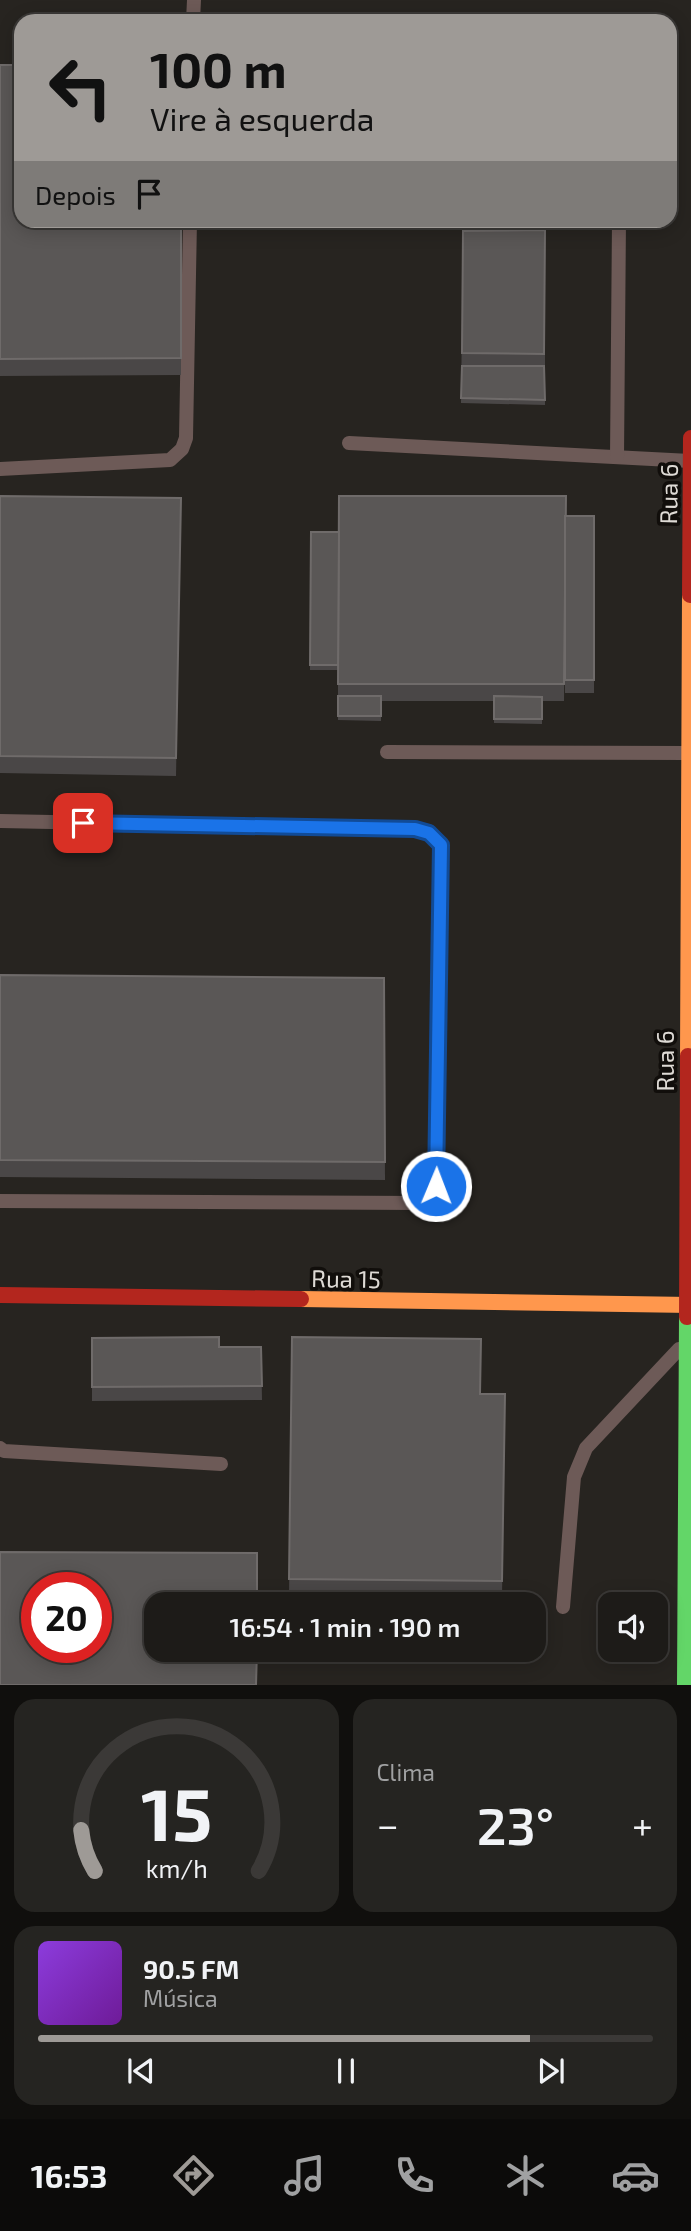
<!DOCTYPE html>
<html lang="pt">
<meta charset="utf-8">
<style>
:root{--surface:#1d1b18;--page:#252421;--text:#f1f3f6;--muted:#a0a1a2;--line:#3b3937;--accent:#9e9a96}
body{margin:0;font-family:"Exo 2",sans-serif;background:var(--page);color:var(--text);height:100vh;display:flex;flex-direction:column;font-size:26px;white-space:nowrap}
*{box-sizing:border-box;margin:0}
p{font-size:23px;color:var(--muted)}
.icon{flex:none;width:38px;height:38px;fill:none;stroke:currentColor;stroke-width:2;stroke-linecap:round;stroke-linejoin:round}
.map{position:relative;height:1685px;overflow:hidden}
.panel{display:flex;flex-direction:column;gap:14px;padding:14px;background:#100f0d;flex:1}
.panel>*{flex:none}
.hud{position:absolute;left:14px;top:14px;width:663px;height:214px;border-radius:21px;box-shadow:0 4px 18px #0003,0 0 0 2px var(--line);background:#9e9a96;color:#111;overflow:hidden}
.controls{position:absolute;left:598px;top:1592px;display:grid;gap:14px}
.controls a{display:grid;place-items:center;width:70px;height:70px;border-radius:14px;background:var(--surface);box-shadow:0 4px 18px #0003,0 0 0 2px var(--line);font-size:35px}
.speed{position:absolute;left:21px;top:1572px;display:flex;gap:14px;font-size:35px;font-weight:700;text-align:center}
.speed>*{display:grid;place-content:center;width:91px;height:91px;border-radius:50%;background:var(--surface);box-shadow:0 4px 18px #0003,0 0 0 2px var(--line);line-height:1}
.speed .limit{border:10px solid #d22;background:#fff;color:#111}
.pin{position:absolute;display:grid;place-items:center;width:60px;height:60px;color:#fff;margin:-30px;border-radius:14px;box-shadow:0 4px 10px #0006}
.me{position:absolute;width:77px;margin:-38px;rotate:1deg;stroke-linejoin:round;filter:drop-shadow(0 0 5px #0008)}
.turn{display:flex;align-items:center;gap:24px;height:147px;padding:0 21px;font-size:32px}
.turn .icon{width:91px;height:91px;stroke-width:2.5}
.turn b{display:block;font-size:49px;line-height:60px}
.then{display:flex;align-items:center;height:66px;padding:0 21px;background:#0003;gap:14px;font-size:26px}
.big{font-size:52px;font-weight:600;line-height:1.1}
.panel .tile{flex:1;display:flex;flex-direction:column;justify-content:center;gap:10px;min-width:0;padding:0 24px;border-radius:21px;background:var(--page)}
.panel .dial{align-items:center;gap:0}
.dial svg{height:182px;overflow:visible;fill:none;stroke:var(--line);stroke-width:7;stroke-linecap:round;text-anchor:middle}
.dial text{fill:var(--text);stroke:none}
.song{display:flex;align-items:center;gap:21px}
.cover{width:84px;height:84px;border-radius:10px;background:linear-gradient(135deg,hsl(270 70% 55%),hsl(280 70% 35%))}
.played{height:7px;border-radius:4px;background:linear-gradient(90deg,var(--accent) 80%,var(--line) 80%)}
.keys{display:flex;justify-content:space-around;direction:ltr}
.heat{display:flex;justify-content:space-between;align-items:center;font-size:38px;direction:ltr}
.panel .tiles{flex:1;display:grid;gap:14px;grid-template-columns:1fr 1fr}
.tile:last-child{grid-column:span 2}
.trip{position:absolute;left:144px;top:1592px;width:402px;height:70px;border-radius:21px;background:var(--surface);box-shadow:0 4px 18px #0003,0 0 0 2px var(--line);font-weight:600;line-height:70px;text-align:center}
.tabs{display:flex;height:112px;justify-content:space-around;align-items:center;background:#0c0b0a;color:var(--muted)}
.tabs .icon{width:49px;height:49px}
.tabs .current{color:var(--accent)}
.tabs b{font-size:32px;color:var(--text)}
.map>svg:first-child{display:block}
</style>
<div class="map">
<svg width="691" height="1685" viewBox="0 0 691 1685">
<rect width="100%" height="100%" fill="#272420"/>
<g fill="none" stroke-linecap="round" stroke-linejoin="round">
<g stroke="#6d5a57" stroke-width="14">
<polyline points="193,21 194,0"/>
<polyline points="349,443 690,461"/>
<polyline points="617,457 619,220"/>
<polyline points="0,469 170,460 182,449 186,438 190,220"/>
<polyline points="387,752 689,753"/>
<polyline points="0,821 415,829 429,833 441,845 436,1186 423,1203 0,1201"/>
<polyline points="0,1448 4,1451 221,1464"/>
<polyline points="563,1607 574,1477 586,1448 679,1349"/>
</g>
<polyline stroke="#63d668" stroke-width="16" points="685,1685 687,1317"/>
<g stroke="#ff974d" stroke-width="16">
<polyline points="688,1056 690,595"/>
<polyline points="301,1299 691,1305"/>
</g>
<g stroke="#b3261e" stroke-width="16">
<polyline points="690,595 691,438"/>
<polyline points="0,1295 301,1299"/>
<polyline points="687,1317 688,1056"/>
</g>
</g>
<g fill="#4a4747">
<polygon points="0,65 181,220 181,375 0,376"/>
<polygon points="545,230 545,405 461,403 463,231"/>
<polygon points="0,496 181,498 176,776 0,773"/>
<polygon points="566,516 594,516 594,693 565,693 565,609 564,701 542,701 542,724 494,723 494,701 381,701 381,721 338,720 338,670 310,670 310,665"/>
<polygon points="0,975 384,978 385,1180 0,1177"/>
<polygon points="292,1337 480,1394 505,1394 502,1598 289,1596"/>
<polygon points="92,1338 219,1347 261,1347 262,1400 92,1401"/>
</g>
<g fill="#5a5756" stroke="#6f6b6a" stroke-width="2" fill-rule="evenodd">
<polygon points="0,65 21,65 21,220 181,220 181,358 0,359"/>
<polygon points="545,230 544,354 462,353 463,231"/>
<polygon points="462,366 544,366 545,400 461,398"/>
<polygon points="0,496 181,498 176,758 0,756"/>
<polygon points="339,496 566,496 564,684 338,684"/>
<rect x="565" y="516" width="29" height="164"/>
<polygon points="311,532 339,532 338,665 310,665"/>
<rect x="338" y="696" width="43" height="20"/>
<polygon points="494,696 542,697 542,719 494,719"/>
<polygon points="0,975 384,978 385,1162 0,1160"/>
<polygon points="219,1337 219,1347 261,1347 262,1386 92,1387 92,1338"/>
<polygon points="292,1337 481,1339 480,1394 505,1394 502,1581 289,1579"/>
<path d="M0 1552 257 1553V1605H156V1650H257L256 1685H0ZM37 1587H96V1647H37Z"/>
</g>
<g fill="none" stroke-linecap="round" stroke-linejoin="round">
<g stroke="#114b97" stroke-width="18">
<polyline id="route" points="83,823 415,829 429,833 441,845 436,1186"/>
</g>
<use href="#route" stroke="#1a73e8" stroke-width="12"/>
</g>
<g text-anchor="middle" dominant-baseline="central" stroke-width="7" stroke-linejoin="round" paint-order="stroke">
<g font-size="24" fill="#dedad5" stroke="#110e0b">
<text transform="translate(668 494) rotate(-89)">Rua 6</text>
<text transform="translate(664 1061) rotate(-90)">Rua 6</text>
<text transform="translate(346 1278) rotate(1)">Rua 15</text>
</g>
</g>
</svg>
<div class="controls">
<a><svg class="icon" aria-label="sound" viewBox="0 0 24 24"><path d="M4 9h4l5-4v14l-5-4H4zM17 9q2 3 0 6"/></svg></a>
</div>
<div class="speed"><div class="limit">20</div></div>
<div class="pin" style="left:83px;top:823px;background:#d93025"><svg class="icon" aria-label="arrive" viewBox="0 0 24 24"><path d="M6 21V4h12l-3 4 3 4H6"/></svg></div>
<svg class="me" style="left:436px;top:1186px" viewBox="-20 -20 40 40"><circle r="17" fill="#1a73e8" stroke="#fff" stroke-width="3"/><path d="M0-11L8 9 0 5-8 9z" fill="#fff"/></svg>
<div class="trip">16:54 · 1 min · 190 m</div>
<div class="hud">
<div class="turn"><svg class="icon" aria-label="left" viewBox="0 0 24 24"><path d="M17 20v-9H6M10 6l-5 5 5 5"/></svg><div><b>100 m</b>Vire à esquerda</div></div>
<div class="then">Depois<svg class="icon" aria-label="arrive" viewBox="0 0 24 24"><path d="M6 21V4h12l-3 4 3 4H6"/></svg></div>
</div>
</div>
<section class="panel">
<div class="tiles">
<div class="tile dial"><svg viewBox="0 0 100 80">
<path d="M14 69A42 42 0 1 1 86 69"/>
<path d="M14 69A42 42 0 0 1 8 51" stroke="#9e9a96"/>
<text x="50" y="56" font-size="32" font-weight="700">15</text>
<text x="50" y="72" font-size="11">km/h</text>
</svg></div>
<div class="tile"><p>Clima</p>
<div class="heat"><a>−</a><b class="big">23°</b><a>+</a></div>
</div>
<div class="tile">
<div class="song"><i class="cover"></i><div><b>90.5 FM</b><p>Música</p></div></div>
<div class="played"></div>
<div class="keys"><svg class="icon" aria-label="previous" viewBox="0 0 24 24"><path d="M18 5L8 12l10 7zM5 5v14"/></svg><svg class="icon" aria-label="pause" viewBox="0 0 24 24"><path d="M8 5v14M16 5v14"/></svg><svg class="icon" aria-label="next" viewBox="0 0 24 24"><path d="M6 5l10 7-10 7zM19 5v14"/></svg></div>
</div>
</div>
</section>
<nav class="tabs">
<b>16:53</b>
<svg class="icon current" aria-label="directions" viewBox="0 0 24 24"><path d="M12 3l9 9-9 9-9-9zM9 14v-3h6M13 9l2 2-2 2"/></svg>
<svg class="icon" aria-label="music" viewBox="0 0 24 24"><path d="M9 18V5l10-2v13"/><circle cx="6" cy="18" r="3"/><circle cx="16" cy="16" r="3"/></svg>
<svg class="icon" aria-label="phone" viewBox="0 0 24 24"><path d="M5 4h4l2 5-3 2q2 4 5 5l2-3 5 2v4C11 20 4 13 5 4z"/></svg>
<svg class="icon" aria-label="climate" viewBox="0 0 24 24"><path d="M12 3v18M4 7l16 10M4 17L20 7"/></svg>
<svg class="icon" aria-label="car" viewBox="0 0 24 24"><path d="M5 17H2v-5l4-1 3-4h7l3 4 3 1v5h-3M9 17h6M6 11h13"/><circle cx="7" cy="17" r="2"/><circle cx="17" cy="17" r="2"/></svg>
</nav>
